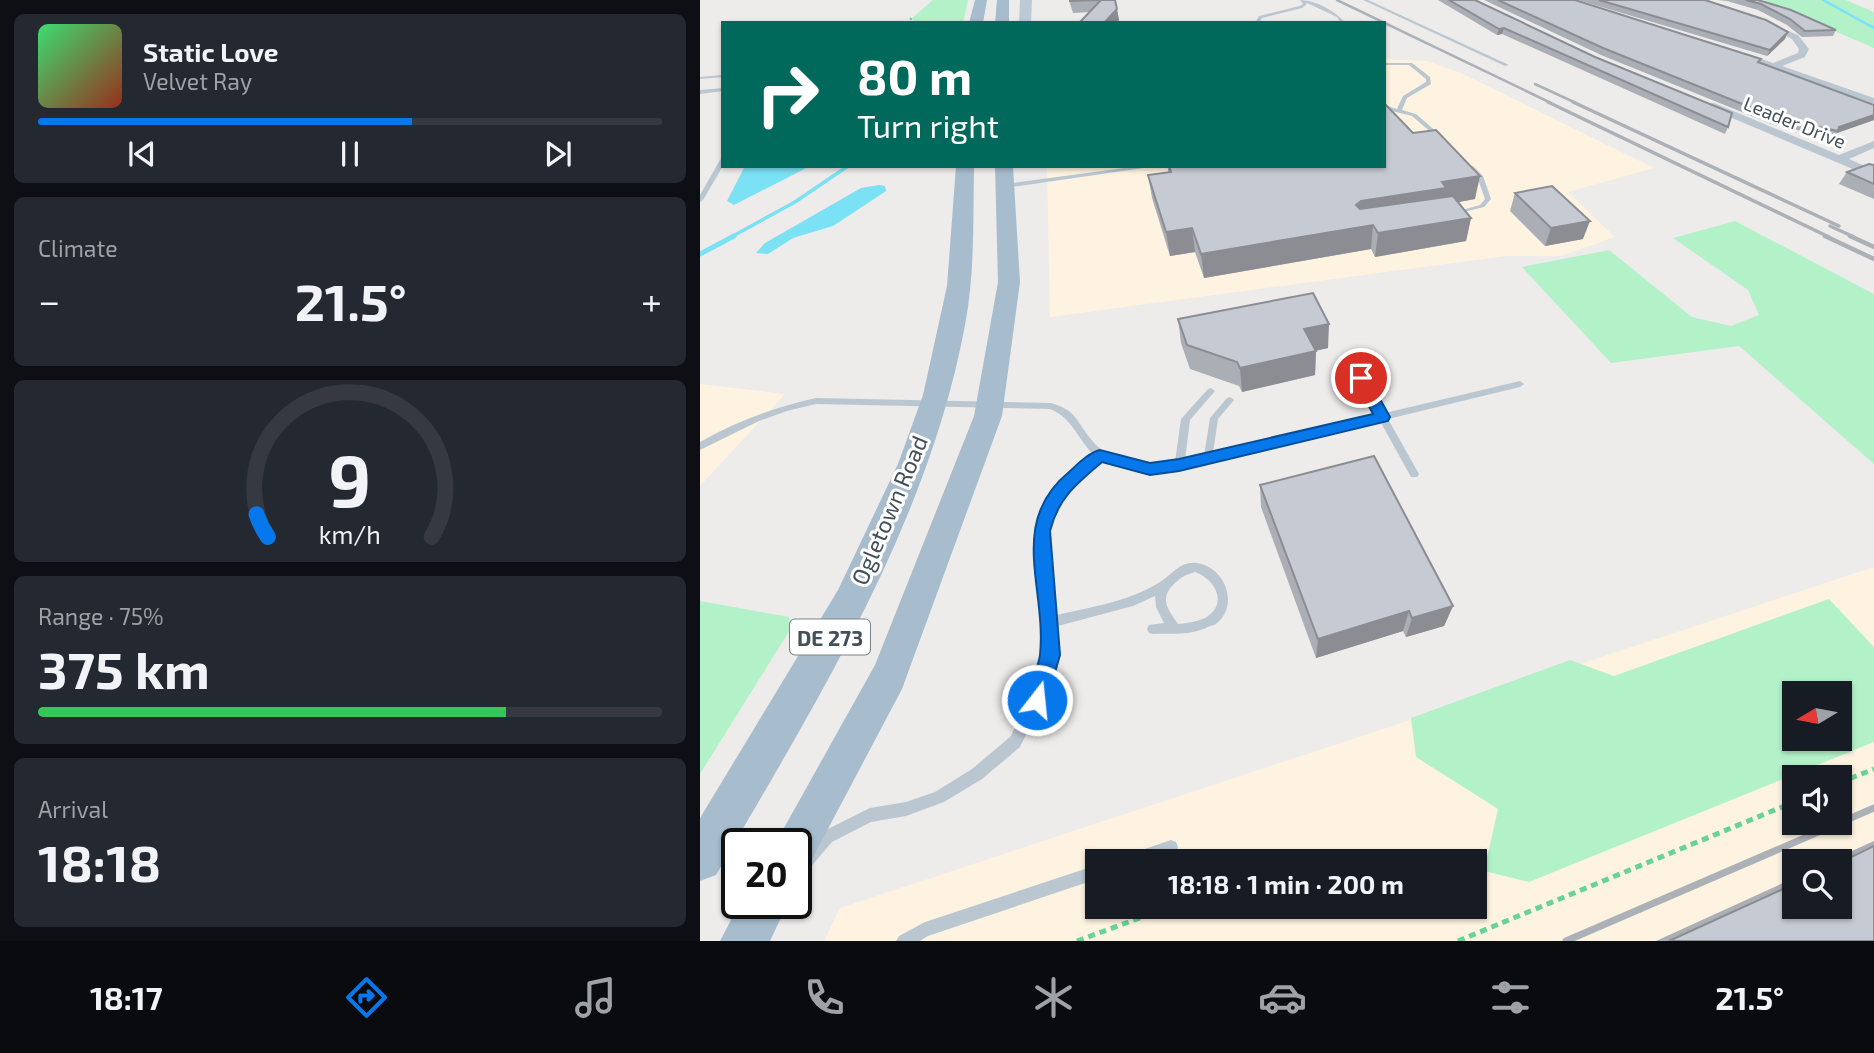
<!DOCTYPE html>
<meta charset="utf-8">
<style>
:root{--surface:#171b24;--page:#242831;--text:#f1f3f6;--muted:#9ea1a6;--line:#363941;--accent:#0778ec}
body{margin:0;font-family:"Exo 2",sans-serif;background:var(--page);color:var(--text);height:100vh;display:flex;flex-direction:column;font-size:26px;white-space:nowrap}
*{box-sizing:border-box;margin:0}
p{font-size:23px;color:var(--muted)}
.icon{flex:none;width:38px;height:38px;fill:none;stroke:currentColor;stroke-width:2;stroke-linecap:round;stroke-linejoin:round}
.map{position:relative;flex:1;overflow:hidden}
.details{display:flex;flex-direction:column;gap:14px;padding:14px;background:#0d0f14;width:700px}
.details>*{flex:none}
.banner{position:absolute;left:21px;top:21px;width:665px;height:147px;border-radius:0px;box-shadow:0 2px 5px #0004;background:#00695c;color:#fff;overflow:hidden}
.needle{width:46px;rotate:260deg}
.buttons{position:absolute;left:1082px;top:681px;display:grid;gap:14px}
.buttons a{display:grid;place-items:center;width:70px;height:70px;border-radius:0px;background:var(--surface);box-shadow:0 2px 5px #0004;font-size:35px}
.speed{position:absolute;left:21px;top:828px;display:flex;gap:14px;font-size:35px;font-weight:700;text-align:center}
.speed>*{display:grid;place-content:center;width:91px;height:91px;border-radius:50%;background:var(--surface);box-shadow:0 2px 5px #0004;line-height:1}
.speed .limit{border:4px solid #111;border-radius:10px;background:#fff;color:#111}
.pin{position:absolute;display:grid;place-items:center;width:60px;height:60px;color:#fff;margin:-30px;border:4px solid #fff;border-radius:50%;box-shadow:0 2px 7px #0007}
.me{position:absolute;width:77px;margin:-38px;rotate:16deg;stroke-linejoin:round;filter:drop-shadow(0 0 5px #0008)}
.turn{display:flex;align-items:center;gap:24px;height:147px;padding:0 21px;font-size:32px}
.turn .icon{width:91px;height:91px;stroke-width:2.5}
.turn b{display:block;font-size:49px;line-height:60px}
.big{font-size:52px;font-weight:700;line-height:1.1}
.details .tile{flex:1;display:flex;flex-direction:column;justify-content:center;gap:10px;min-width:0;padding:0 24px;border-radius:10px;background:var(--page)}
.details .dial{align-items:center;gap:0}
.dial svg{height:182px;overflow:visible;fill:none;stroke:var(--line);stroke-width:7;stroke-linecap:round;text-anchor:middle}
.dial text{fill:var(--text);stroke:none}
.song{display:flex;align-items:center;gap:21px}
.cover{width:84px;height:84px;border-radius:10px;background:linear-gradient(135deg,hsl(140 70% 55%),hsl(10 70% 35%))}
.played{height:7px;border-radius:4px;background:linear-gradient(90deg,var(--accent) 60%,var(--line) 60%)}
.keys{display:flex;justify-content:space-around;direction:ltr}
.heat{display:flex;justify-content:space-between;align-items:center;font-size:38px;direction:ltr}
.charge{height:10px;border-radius:5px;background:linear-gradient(90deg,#34c759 75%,var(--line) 0)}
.trip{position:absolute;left:385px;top:849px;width:402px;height:70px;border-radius:0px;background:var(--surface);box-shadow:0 2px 5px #0004;font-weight:700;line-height:70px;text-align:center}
.menu{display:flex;height:112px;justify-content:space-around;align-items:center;background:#090b0e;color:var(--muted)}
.menu .icon{width:49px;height:49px}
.menu .on{color:var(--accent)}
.menu b{font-size:32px;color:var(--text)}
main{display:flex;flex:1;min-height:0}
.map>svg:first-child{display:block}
</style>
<main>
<section class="details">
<div class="tile">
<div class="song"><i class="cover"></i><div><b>Static Love</b><p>Velvet Ray</p></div></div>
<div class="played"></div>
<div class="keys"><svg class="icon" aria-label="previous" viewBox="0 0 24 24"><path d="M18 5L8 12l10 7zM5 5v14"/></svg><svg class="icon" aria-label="pause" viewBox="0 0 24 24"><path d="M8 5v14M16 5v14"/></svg><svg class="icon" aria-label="next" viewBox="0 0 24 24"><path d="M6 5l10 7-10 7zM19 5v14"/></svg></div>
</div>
<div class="tile"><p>Climate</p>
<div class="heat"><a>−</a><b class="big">21.5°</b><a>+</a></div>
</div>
<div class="tile dial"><svg viewBox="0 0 100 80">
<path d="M14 69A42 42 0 1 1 86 69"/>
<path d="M14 69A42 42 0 0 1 9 59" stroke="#0778ec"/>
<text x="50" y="56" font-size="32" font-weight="700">9</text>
<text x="50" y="72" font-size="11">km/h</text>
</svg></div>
<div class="tile"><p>Range · 75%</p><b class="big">375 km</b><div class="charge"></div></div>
<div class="tile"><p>Arrival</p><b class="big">18:18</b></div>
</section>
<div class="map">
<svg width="1174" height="941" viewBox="0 0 1174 941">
<rect width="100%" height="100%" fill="#eeebeb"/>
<g fill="#fdf3e0" fill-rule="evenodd">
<polygon points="684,59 727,61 761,73 954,168 868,192 915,237 861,256 806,256 350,317 347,166 684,166"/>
<polygon points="0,384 85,394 0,486"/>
<path d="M1174 567V941H124L140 908ZM1094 693H1139V738H1094ZM1094 777H1139V822H1094ZM397 861H775V906H397ZM1094 861H1139V906H1094Z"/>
</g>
<g fill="#b3f2c8" fill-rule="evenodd">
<polygon points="233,0 268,0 263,23 216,23 212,18"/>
<polygon points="1063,0 1146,0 1174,12 1174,48"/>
<polygon points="1035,221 1174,294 1174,464 1039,346 911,363 822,267 909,250 992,317 1031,326 1059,315 1048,290 973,238"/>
<path d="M1129 599 1174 647V742L829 882 784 871 798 809 716 757 711 718 870 660 914 676ZM1139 693V738H1094V693Z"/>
<polygon points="0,601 89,617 90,630 0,774"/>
</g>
<g fill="#7be1f4">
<polygon points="45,166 110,166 34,205 27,201"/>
<polygon points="179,185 185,186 186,191 133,226 93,238 68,254 56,253 65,243 161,188"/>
</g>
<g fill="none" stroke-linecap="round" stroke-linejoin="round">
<polyline stroke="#7be1f4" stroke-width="2.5" points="1123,0 1174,28"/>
<polyline stroke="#7be1f4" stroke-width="3.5" points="31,237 95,202 148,166"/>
<polyline stroke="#7be1f4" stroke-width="5" points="0,254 34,236"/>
<polyline stroke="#68d398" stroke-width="2" stroke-dasharray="2.5 2" stroke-linecap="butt" points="210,18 215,23"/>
<g stroke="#68d398" stroke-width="5" stroke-dasharray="7 5" stroke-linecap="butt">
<polyline points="1139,783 1174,769"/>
<polyline points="377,941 472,906"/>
<polyline points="758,941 1094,802"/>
</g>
<g fill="#bac7d0" fill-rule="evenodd">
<path d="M600 0C615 0 636 11 645 23H641L637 17 605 2 607 4 602 8 562 18 559 23H555L559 16 600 6 603 4Z"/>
<polygon points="663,0 668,0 809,65 805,66"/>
<polygon points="684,63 712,63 730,77 731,84 707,98 702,110 716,114 745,139 745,141 741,141 712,116 684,109 684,105 697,109 703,96 726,82 726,79 709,65 684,65"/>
<polygon points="23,75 23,77 0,79 0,77"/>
<polygon points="23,88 23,91 0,94 0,90"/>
<polygon points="23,158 23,166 3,200 0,202 0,195 20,160"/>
<polygon points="439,166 457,166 305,188 302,186 305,184"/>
<polygon points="769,166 773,166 783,176 791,199 784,207 751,215 751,213 780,205 785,199 777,177 769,168"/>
<path d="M661 375 664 376 685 413 820 381 824 384 820 387 688 419 719 474 717 477H711L680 421 479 469C452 472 426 472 401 460L363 492 352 510 347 531 353 616C389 607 429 602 460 582 473 574 480 561 497 563 525 567 540 605 516 624 514 625 507 627 506 628 485 636 475 633 453 634L449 633 447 629 449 625 464 623 456 607 455 596 433 606 354 627 356 655 343 700 320 747 282 779 244 802 206 816 171 822 132 842 101 878 96 880V862L122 832 170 808 206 802 235 792 272 769 310 737 331 698 344 655 337 531 342 509 357 486 394 455C377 439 373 418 350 409L116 404 87 411 59 421 0 450V442C37 421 75 407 116 398L351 403C377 411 375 419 390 438 410 465 444 465 475 462L481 419 508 389 511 388 515 391 490 420 485 460 504 456 510 418 527 398 530 397 534 400 518 419 513 453 677 415 657 378ZM495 572C517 580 528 605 505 618 496 622 487 623 478 624 467 608 459 598 475 583 482 576 486 575 495 572Z"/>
<polygon points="471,840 476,842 478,847 476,852 450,861 422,861 424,856"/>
<polygon points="397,865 397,879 228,936 220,941 196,941 199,936 225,922"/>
</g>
<g fill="#bac7d0" fill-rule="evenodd">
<polygon points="1061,20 1098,35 1109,49 1105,57 1082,66 1174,98 1174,104 1033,55 1036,50 1073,63 1098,53 1099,49 1092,39 1061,24"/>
<polygon points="1006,103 1014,103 1139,155 1174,141 1174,148 1149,159 1174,170 1174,178 1006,107"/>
</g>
<polygon fill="#bbcad7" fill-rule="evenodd" points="320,0 332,0 331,23 319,23"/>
<g fill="#a7bdce" fill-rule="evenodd">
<polygon points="275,0 287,0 283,23 269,23"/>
<polygon points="297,0 309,0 309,23 295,23"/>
<path d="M256 166H274C273 219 275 273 265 325 228 525 116 702 16 875L0 881V818L138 590 198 464 223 395 247 286Z"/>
<polygon points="295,166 313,166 320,282 302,416 202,689 111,861 96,868 96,844 75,844 175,665 274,416 298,282"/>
<polygon points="40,903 88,903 70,941 20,941"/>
</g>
<g stroke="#acb1b7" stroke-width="2.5">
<polyline points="637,0 851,103"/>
<polyline points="835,84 876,103"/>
</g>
<g stroke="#acb1b7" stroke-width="3.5">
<polyline points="848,102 1129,237"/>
<polyline points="873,102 1139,226"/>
<polyline points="1130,226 1154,237"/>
</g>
<g stroke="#acb1b7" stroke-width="4.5">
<polyline points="1125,236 1174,259"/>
<polyline points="1150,236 1174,247"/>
</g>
<polyline stroke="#acb1b7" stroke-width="7" points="866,941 1174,808"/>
</g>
<g fill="#aaaeb5">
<polygon points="369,0 415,0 419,20 417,23 379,23 390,12 373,13"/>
<polygon points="738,0 775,0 1028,127 1025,134 802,34 797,35"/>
<polygon points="784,0 875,0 1059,62 1174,105 1174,120 1137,133 1134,138 1074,125 901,55"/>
<polygon points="878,0 1005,0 1085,39 1067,56"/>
<polygon points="1018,0 1058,0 1136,30 1133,36 1102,37 1087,25 1058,10 1027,1"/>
<polygon points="1174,165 1174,199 1139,184 1147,172"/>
<polygon points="468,166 684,166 775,199 758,202 771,218 766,241 675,257 671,249 504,278 495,252 470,256 452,198 448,175 468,172"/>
<polygon points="815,193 883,239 845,246 810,211"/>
<polygon points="478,319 628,348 616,351 615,375 542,392 539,386 490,369 481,343"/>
<polygon points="560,485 753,606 744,626 706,637 703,631 616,658 561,507"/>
<polygon points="1174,841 1174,941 956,941 1094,878 1094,906 1139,906 1139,861 1130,861"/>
</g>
<g fill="#8b8d93">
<polygon points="417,9 419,20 417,23 404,23"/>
<polygon points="804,28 802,34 797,35 799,29"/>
<polygon points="1088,32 1085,39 1067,56 1070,50"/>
<polygon points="1174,115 1174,120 1137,133 1139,127"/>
<polygon points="780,176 775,199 743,205 659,224 656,205 661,201 742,182"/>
<polygon points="771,218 766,241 675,257 678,233"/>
<polygon points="890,221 883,239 845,246 851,228"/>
<polygon points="673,225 671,249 504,278 501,254"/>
<polygon points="492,228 495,252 470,256 466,232"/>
<polygon points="629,324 628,348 604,353 604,329"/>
<polygon points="616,351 615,375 542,392 540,368"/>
<polygon points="753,606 744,626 706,637 712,618"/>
<polygon points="709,611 703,631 616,658 618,639"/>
</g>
<g fill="#c6cad2" stroke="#8b8d93" stroke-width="2">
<polygon points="370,0 399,0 370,1"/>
<polygon points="401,0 415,0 417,9 404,23 379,23"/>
<polygon points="749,0 775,0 895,57 1032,113 1028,127 804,28 799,29"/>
<polygon points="798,0 875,0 1061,59 1058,62 1174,105 1174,115 1139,127 1138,131 1077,118 903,48"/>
<polygon points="899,0 1005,0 1066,20 1088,32 1070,50"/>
<polygon points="1046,0 1058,0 1091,10 1136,30 1105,31 1090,19 1061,4"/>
<polygon points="684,103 713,133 736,130 780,176 742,182 746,188 661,201 656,205 660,209 753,196 771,218 678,233 673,225 501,254 492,228 466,232 448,175 471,172 469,166 684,166"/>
<polygon points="1169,164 1174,165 1174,184 1147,172"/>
<polygon points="852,186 890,221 851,228 815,193"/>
<polygon points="613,293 629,324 604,329 616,351 540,368 537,362 487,345 478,319"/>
<polygon points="674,456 753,606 712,618 709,611 618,639 560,485"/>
<polygon points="1174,846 1174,941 969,941 1094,884 1094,906 1139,906 1139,863"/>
</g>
<path fill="#0778ec" stroke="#054e99" stroke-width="2" d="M661 373 666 374 690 417 688 421 479 471 450 475 402 462C377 483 358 498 350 531L360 655 345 707 337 710 330 707C323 691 338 672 340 655 347 588 307 523 369 472 378 464 388 453 400 450L450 463 479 459 673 414 654 378Z"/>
<g text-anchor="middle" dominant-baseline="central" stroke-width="6" stroke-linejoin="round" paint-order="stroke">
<g font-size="19" fill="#42505a" stroke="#fff">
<text transform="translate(1095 122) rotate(22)">Leader Drive</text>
</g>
<rect fill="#fff" stroke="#7b848c" stroke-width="2" x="90" y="619.5" width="80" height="35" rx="5"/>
<g font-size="21" font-weight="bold" fill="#42505a">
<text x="130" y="637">DE 273</text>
</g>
<g font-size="23" fill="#42505a" stroke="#fff">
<text transform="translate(189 510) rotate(-67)">Ogletown Road</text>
</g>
</g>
</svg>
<div class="buttons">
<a><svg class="needle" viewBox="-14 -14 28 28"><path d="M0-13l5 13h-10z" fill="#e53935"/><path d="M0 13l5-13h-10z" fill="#9ea1a6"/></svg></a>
<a><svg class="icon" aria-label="sound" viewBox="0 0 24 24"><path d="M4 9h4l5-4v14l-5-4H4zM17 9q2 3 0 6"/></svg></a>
<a><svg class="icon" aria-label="search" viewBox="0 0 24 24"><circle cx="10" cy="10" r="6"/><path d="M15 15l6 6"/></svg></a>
</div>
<div class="speed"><div class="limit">20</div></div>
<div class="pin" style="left:661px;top:378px;background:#d93025"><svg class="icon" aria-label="arrive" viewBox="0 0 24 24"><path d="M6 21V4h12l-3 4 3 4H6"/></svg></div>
<svg class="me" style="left:337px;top:700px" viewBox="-20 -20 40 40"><circle r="17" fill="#0778ec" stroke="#fff" stroke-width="3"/><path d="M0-11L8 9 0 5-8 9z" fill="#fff"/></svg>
<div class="trip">18:18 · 1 min · 200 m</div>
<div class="banner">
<div class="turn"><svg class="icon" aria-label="right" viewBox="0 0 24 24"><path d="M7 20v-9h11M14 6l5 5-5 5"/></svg><div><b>80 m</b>Turn right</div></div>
</div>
</div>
</main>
<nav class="menu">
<b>18:17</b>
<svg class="icon on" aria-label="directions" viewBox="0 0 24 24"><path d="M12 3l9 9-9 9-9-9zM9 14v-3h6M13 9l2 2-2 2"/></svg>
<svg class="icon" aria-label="music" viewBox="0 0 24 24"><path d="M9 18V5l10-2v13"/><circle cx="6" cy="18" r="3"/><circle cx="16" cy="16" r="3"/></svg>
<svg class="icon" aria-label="phone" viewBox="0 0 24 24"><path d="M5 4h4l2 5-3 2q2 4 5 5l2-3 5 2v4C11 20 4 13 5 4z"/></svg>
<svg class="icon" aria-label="climate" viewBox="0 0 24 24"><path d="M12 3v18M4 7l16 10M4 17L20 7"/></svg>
<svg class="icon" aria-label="car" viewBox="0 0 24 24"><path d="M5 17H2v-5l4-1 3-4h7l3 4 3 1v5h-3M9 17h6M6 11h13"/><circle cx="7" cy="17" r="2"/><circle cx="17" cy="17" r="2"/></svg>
<svg class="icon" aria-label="filters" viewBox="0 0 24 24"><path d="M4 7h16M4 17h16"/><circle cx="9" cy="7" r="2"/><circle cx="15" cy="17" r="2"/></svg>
<b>21.5°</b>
</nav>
